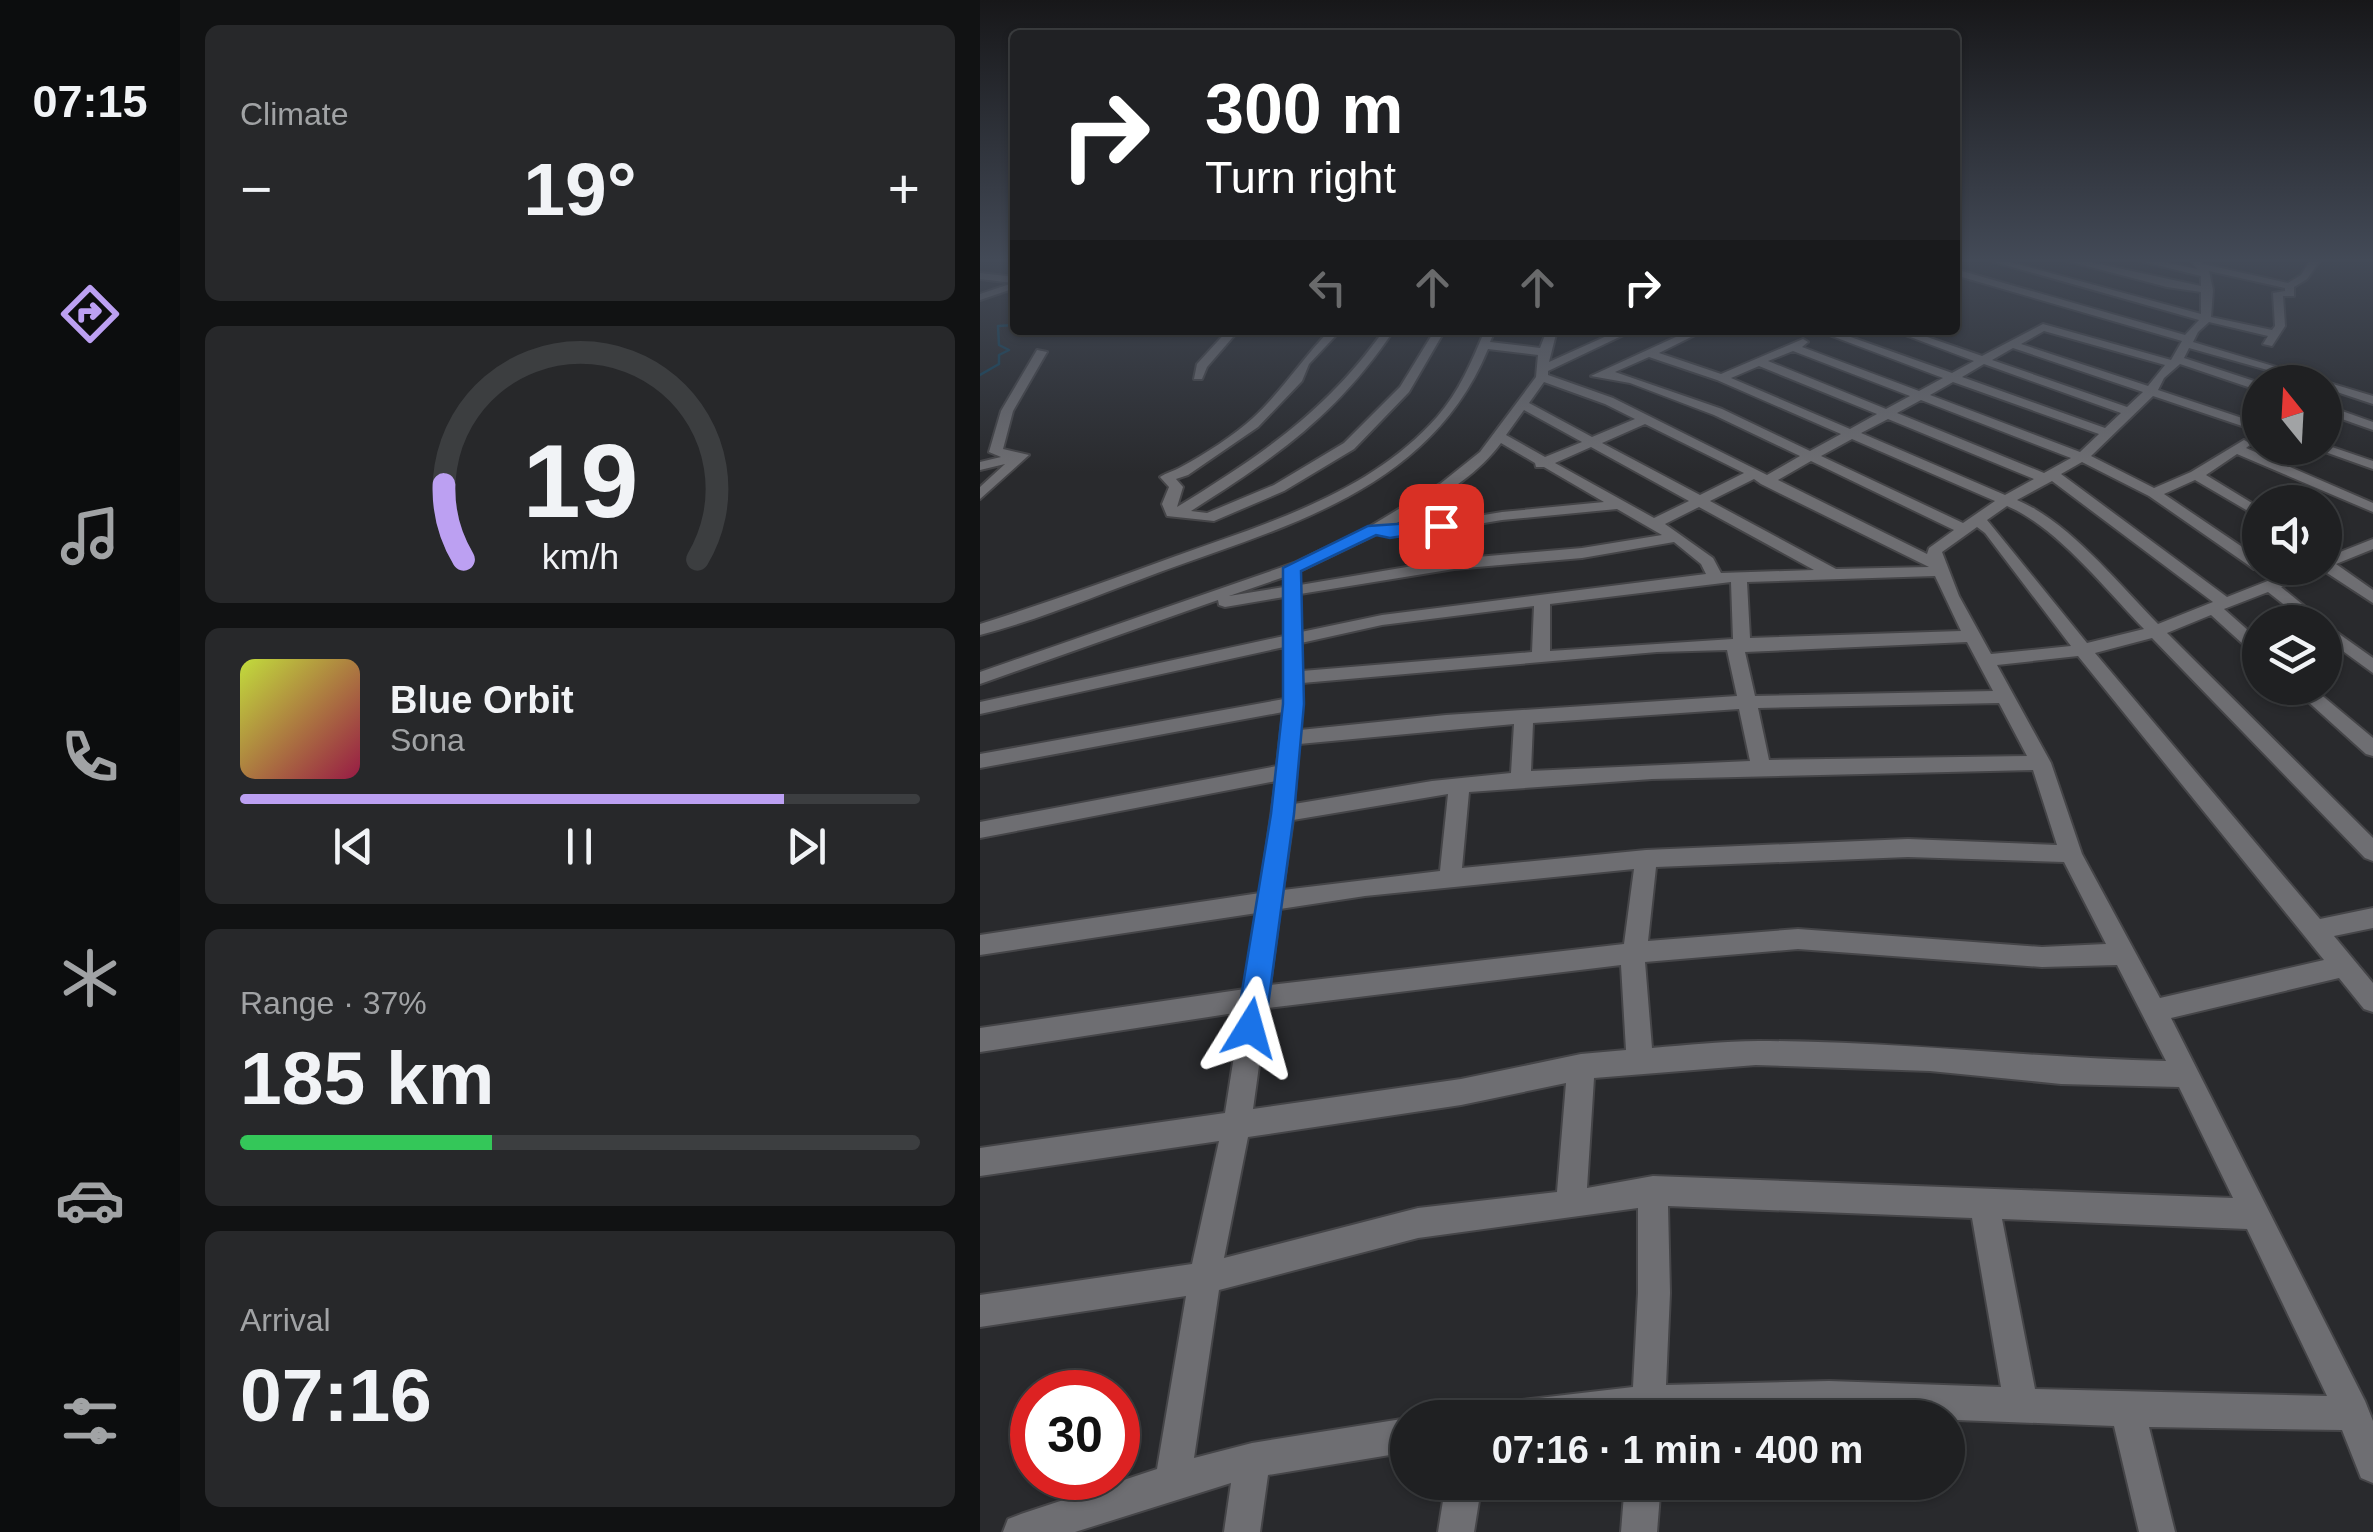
<!DOCTYPE html>
<meta charset="utf-8">
<style>
:root{--surface:#1f2022;--page:#27282a;--text:#f1f3f6;--muted:#a1a3a5;--line:#3c3e40;--accent:#bca0f2}
body{margin:0;font-family:Helvetica,sans-serif;background:var(--page);color:var(--text);height:100vh;display:flex;flex-direction:column;font-size:38px;white-space:nowrap}
*{box-sizing:border-box;margin:0}
p{font-size:32px;color:var(--muted)}
.icon{flex:none;width:55px;height:55px;fill:none;stroke:currentColor;stroke-width:2;stroke-linecap:round;stroke-linejoin:round}
.map{position:relative;flex:1;overflow:hidden}
.side{display:flex;flex-direction:column;gap:25px;padding:25px;background:#111213;width:800px}
.side>*{flex:none}
.banner{position:absolute;left:30px;top:30px;width:950px;height:305px;border-radius:10px;box-shadow:0 2px 8px #0004,0 0 0 2px var(--line);background:#202124;color:#fff;overflow:hidden}
.needle{width:65px;rotate:342deg}
.buttons{position:absolute;left:1262px;top:365px;display:grid;gap:20px}
.buttons a{display:grid;place-items:center;width:100px;height:100px;border-radius:50%;background:var(--surface);box-shadow:0 2px 8px #0004,0 0 0 2px var(--line);font-size:50px}
.speed{position:absolute;left:30px;top:1370px;display:flex;gap:20px;font-size:50px;font-weight:700;text-align:center}
.speed>*{display:grid;place-content:center;width:130px;height:130px;border-radius:50%;background:var(--surface);box-shadow:0 2px 8px #0004,0 0 0 2px var(--line);line-height:1}
.speed .limit{border:15px solid #d22;background:#fff;color:#111}
.pin{position:absolute;display:grid;place-items:center;width:85px;height:85px;color:#fff;margin:-42px;border-radius:20px;box-shadow:0 5px 15px #0006}
.me{position:absolute;width:110px;margin:-55px;rotate:8deg;stroke-linejoin:round;filter:drop-shadow(0 0 8px #0008)}
.turn{display:flex;align-items:center;gap:35px;height:210px;padding:0 30px;font-size:45px}
.turn .icon{width:130px;height:130px;stroke-width:2.5}
.turn b{display:block;font-size:70px;line-height:85px}
.lanes{display:flex;align-items:center;height:95px;padding:0 30px;background:#0003;justify-content:center;gap:50px;direction:ltr}
.lanes .off{opacity:.35}
.big{font-size:75px;font-weight:700;line-height:1.1}
.side .card{flex:1;display:flex;flex-direction:column;justify-content:center;gap:15px;min-width:0;padding:0 35px;border-radius:15px;background:var(--page)}
.side .dial{align-items:center;gap:0}
.dial svg{height:260px;overflow:visible;fill:none;stroke:var(--line);stroke-width:7;stroke-linecap:round;text-anchor:middle}
.dial text{fill:var(--text);stroke:none}
.song{display:flex;align-items:center;gap:30px}
.cover{width:120px;height:120px;border-radius:15px;background:linear-gradient(135deg,hsl(70 70% 55%),hsl(340 70% 35%))}
.played{height:10px;border-radius:5px;background:linear-gradient(90deg,var(--accent) 80%,var(--line) 80%)}
.keys{display:flex;justify-content:space-around;direction:ltr}
.heat{display:flex;justify-content:space-between;align-items:center;font-size:55px;direction:ltr}
.charge{height:15px;border-radius:8px;background:linear-gradient(90deg,#34c759 37%,var(--line) 0)}
.trip{position:absolute;left:410px;top:1400px;width:575px;height:100px;border-radius:50px;background:var(--surface);box-shadow:0 2px 8px #0004,0 0 0 2px var(--line);font-weight:700;line-height:100px;text-align:center}
main{display:flex;flex:1;min-height:0}
.tabs{display:flex;flex-direction:column;width:180px;justify-content:space-around;align-items:center;background:#0c0d0e;color:var(--muted)}
.tabs .icon{width:70px;height:70px}
.tabs .selected{color:var(--accent)}
.tabs b{font-size:45px;color:var(--text)}
.map>svg:first-child{display:block}
</style>
<main>
<nav class="tabs">
<b>07:15</b>
<svg class="icon selected" aria-label="directions" viewBox="0 0 24 24"><path d="M12 3l9 9-9 9-9-9zM9 14v-3h6M13 9l2 2-2 2"/></svg>
<svg class="icon" aria-label="music" viewBox="0 0 24 24"><path d="M9 18V5l10-2v13"/><circle cx="6" cy="18" r="3"/><circle cx="16" cy="16" r="3"/></svg>
<svg class="icon" aria-label="phone" viewBox="0 0 24 24"><path d="M5 4h4l2 5-3 2q2 4 5 5l2-3 5 2v4C11 20 4 13 5 4z"/></svg>
<svg class="icon" aria-label="climate" viewBox="0 0 24 24"><path d="M12 3v18M4 7l16 10M4 17L20 7"/></svg>
<svg class="icon" aria-label="car" viewBox="0 0 24 24"><path d="M5 17H2v-5l4-1 3-4h7l3 4 3 1v5h-3M9 17h6M6 11h13"/><circle cx="7" cy="17" r="2"/><circle cx="17" cy="17" r="2"/></svg>
<svg class="icon" aria-label="filters" viewBox="0 0 24 24"><path d="M4 7h16M4 17h16"/><circle cx="9" cy="7" r="2"/><circle cx="15" cy="17" r="2"/></svg>
</nav>
<section class="side">
<div class="card"><p>Climate</p>
<div class="heat"><a>−</a><b class="big">19°</b><a>+</a></div>
</div>
<div class="card dial"><svg viewBox="0 0 100 80">
<path d="M14 69A42 42 0 1 1 86 69"/>
<path d="M14 69A42 42 0 0 1 8 46" stroke="#bca0f2"/>
<text x="50" y="56" font-size="32" font-weight="700">19</text>
<text x="50" y="72" font-size="11">km/h</text>
</svg></div>
<div class="card">
<div class="song"><i class="cover"></i><div><b>Blue Orbit</b><p>Sona</p></div></div>
<div class="played"></div>
<div class="keys"><svg class="icon" aria-label="previous" viewBox="0 0 24 24"><path d="M18 5L8 12l10 7zM5 5v14"/></svg><svg class="icon" aria-label="pause" viewBox="0 0 24 24"><path d="M8 5v14M16 5v14"/></svg><svg class="icon" aria-label="next" viewBox="0 0 24 24"><path d="M6 5l10 7-10 7zM19 5v14"/></svg></div>
</div>
<div class="card"><p>Range · 37%</p><b class="big">185 km</b><div class="charge"></div></div>
<div class="card"><p>Arrival</p><b class="big">07:16</b></div>
</section>
<div class="map">
<svg width="1393" height="1532" viewBox="0 0 1393 1532">
<rect width="100%" height="100%" fill="#292a2d"/>
<g fill="none" stroke-linecap="round" stroke-linejoin="round">
<polyline stroke="#0e455f" stroke-width="2.5" points="0,375 19,364 19,355 29,350 19,345 18,326 35,325"/>
<g stroke="#454548" stroke-width="4">
<g id="minor">
<path d="M1004 259H1019L1221 314V292L1187 287 1080 259H1096L1221 286V276L1152 259H1169L1217 269 1209 259H1219L1223 264 1308 283 1321 275 1331 259H1341L1327 279 1314 287V296H1303L1305 326 1292 346 1283 344 1288 336 1229 322 1218 332 1213 342 1393 396V404L1345 388V382H1330L1209 348 1204 358 1280 383V391L1200 364 1184 378 1178 390 1280 424V432L1173 396 1111 456 1174 488 1211 472 1264 440 1271 444 1266 448 1393 503V512L1257 454 1226 475 1280 508V518L1215 480 1184 494 1280 559V568L1286 569H1274L1169 496 1102 462 1081 474 1247 597 1321 568H1345V558L1393 539V549L1356 564 1393 590V603L1341 569 1301 587 1344 622H1326L1288 592 1244 609 1280 641V656L1274 654 1231 615 1187 633 1393 838V861L1385 858 1172 638 1115 653 1340 919 1393 908V928L1354 936 1393 983V1012L1384 1009 1359 978 1191 1018 1385 1401 1393 1421V1483L1381 1478 1362 1430 1169 1427 1195 1532H1159L1134 1426 849 1415 517 1418 522 1406 534 1401 653 1387 658 1293V1208L438 1238 239 1290 214 1458 272 1443 428 1418V1452L288 1475 280 1532H244L251 1483 95 1532H23L28 1519 41 1514 177 1469 206 1296 0 1327V1295L212 1264 239 1141 0 1176V1148L245 1113 261 1012 0 1052V1028L265 989 277 913 0 955V935L280 893 296 781 0 838V822L297 766 303 712 0 768V754L304 699V647L0 714V702L304 636V597L245 607 239 605 238 600 0 684V672L314 563 389 527 460 484 500 452 556 377 558 355 508 349C451 488 310 525 180 572 121 594 61 619 0 635V624C66 603 131 580 196 556 288 523 390 493 457 417 479 392 492 361 505 330H515L510 342 560 348 567 330H577L569 362 640 330H654L568 371V375L633 398 787 475 820 456 734 415 650 383 611 376 711 330H725L679 353 741 374 823 339 828 342 822 347 939 391 963 378 836 330H851L972 373 994 361 912 330H927L1002 356 1063 324 1191 360 1202 341 975 275V269L1205 335 1219 320ZM1229 271 1305 288V291L1293 293 1295 326 1292 330 1231 317 1233 290ZM1064 331 1185 365 1168 386 1041 344ZM1033 348 1163 392 1147 407 1012 360ZM813 351 930 396 906 409 788 361ZM669 357 737 380 861 434 830 451 742 409 635 372ZM1004 364 1141 413 1125 428 982 377ZM779 366 897 414 870 429 751 378ZM564 382 625 404 655 419 612 437 549 403ZM973 382 1119 434 1100 452 950 395ZM941 400 1091 458 1064 473 917 413ZM544 410 602 442 565 457 526 435ZM908 419 1054 479 1025 495 881 433ZM665 424 764 473 720 495 622 443ZM872 439 1015 501 983 523 841 456ZM521 443 555 463 556 467H564L624 502 522 512 438 526H412C450 502 494 480 521 443ZM611 447 709 501 674 518 575 463ZM831 461 974 530 949 548 947 554 798 480ZM774 479 781 484 949 567 856 569 730 501ZM1072 481 1233 602 1178 624C1139 584 1088 521 1037 500ZM1027 506C1077 527 1126 590 1164 629L1107 643 1007 520ZM719 507 834 570 741 573 733 558 685 524ZM637 509 682 535 602 548 474 559 320 585V571L397 534H438L522 520ZM997 527 1005 533 1091 646 1011 654 979 596 962 552ZM694 542 721 564 726 574 402 615 321 632 320 594 474 569 602 558ZM955 576 981 631 770 638 767 582ZM304 577V587L249 596ZM751 582 753 639 570 651V604ZM554 606 552 652 322 671 321 643 402 625ZM987 642 1013 691 775 696 765 652ZM747 650 757 696 466 715 320 730 322 683 677 652ZM1098 656 1344 960 1180 998 1102 854 1071 763 1017 665ZM1019 703 1047 756 789 760 778 708ZM759 709 770 761 551 771 553 723ZM534 724 531 773 452 781 314 804 319 744ZM1053 770 1077 845 928 839 666 850 482 868 489 792 672 779ZM468 794 460 871 303 890 313 820ZM928 857 1084 862 1126 944 1062 947 818 929 668 941 676 867ZM654 869 644 944 290 985 300 909 385 896ZM818 949 1062 967 1137 965 1186 1061C1050 1058 915 1041 779 1041 744 1041 707 1045 672 1048L665 962ZM641 965 646 1050 601 1054 481 1079 273 1109 287 1008ZM776 1065 950 1071 1081 1084 1199 1087 1253 1198 673 1176 607 1188 614 1078ZM586 1083 577 1192 438 1208 244 1258 268 1137 481 1105ZM688 1206 992 1218 1021 1387 849 1381 686 1385 690 1293ZM1022 1219 1267 1229 1347 1396 1055 1389Z"/>
<polygon points="0,273 35,277 35,288 0,300 0,294 33,283 0,279"/>
<polygon points="248,330 259,330 227,367 222,379 214,379 217,364"/>
<path d="M350 330H361L329 364 322 381 278 427 208 475 196 479 203 487 197 507C280 456 347 411 404 330H414C357 415 296 457 211 511L227 513 294 485 364 443 420 387 455 330H465L429 392 374 449 304 491 234 521 187 516 182 504 189 487 180 477C186 473 194 471 201 467 225 454 253 436 273 418 302 391 322 359 350 330Z"/>
<polygon points="57,350 67,352 33,411 23,449 49,455 0,499 0,487 25,464 0,470 0,462 21,457 9,452 21,411"/>
<polygon points="1345,405 1393,422 1393,430 1345,413"/>
<polygon points="1346,445 1393,461 1393,469 1334,448"/>
<polygon points="1345,624 1393,658 1393,673 1345,638"/>
<polygon points="1313,688 1333,688 1393,738 1393,756 1386,754"/>
<polygon points="466,1482 502,1482 494,1532 458,1532"/>
<polygon points="645,1482 681,1482 677,1532 641,1532"/>
</g>
</g>
<use href="#minor" fill="#6e6e72" fill-rule="evenodd"/>
</g>
<linearGradient id="sky" x2="0" y2="1"><stop stop-color="#171719"/><stop offset="0.55" stop-color="#434a57"/><stop offset="1" stop-color="#434a57" stop-opacity="0"/></linearGradient>
<rect width="1393" height="473" fill="url(#sky)"/>
<polygon fill="#1a73e8" stroke="#114b97" stroke-width="2.5" points="461,521 467,522 467,529 410,538 396,535 321,571 324,704 314,814 285,1028 281,1038 270,1042 260,1038 256,1028 291,814 303,704 303,568 388,526"/>
</svg>
<div class="buttons">
<a><svg class="needle" viewBox="-14 -14 28 28"><path d="M0-13l5 13h-10z" fill="#e53935"/><path d="M0 13l5-13h-10z" fill="#a1a3a5"/></svg></a>
<a><svg class="icon" aria-label="sound" viewBox="0 0 24 24"><path d="M4 9h4l5-4v14l-5-4H4zM17 9q2 3 0 6"/></svg></a>
<a><svg class="icon" aria-label="layers" viewBox="0 0 24 24"><path d="M12 4l9 5-9 5-9-5zM3 14l9 5 9-5"/></svg></a>
</div>
<div class="speed"><div class="limit">30</div></div>
<div class="pin" style="left:461px;top:526px;background:#d93025"><svg class="icon" aria-label="arrive" viewBox="0 0 24 24"><path d="M6 21V4h12l-3 4 3 4H6"/></svg></div>
<svg class="me" style="left:270px;top:1028px" viewBox="-20 -20 40 40"><path d="M0-17L14 15 0 8-14 15z" fill="#1a73e8" stroke="#fff" stroke-width="4"/></svg>
<div class="trip">07:16 · 1 min · 400 m</div>
<div class="banner">
<div class="turn"><svg class="icon" aria-label="right" viewBox="0 0 24 24"><path d="M7 20v-9h11M14 6l5 5-5 5"/></svg><div><b>300 m</b>Turn right</div></div>
<div class="lanes"><svg class="icon off" aria-label="left" viewBox="0 0 24 24"><path d="M17 20v-9H6M10 6l-5 5 5 5"/></svg><svg class="icon off" aria-label="ahead" viewBox="0 0 24 24"><path d="M12 20V5M6 11l6-6 6 6"/></svg><svg class="icon off" aria-label="ahead" viewBox="0 0 24 24"><path d="M12 20V5M6 11l6-6 6 6"/></svg><svg class="icon" aria-label="right" viewBox="0 0 24 24"><path d="M7 20v-9h11M14 6l5 5-5 5"/></svg></div>
</div>
</div>
</main>
